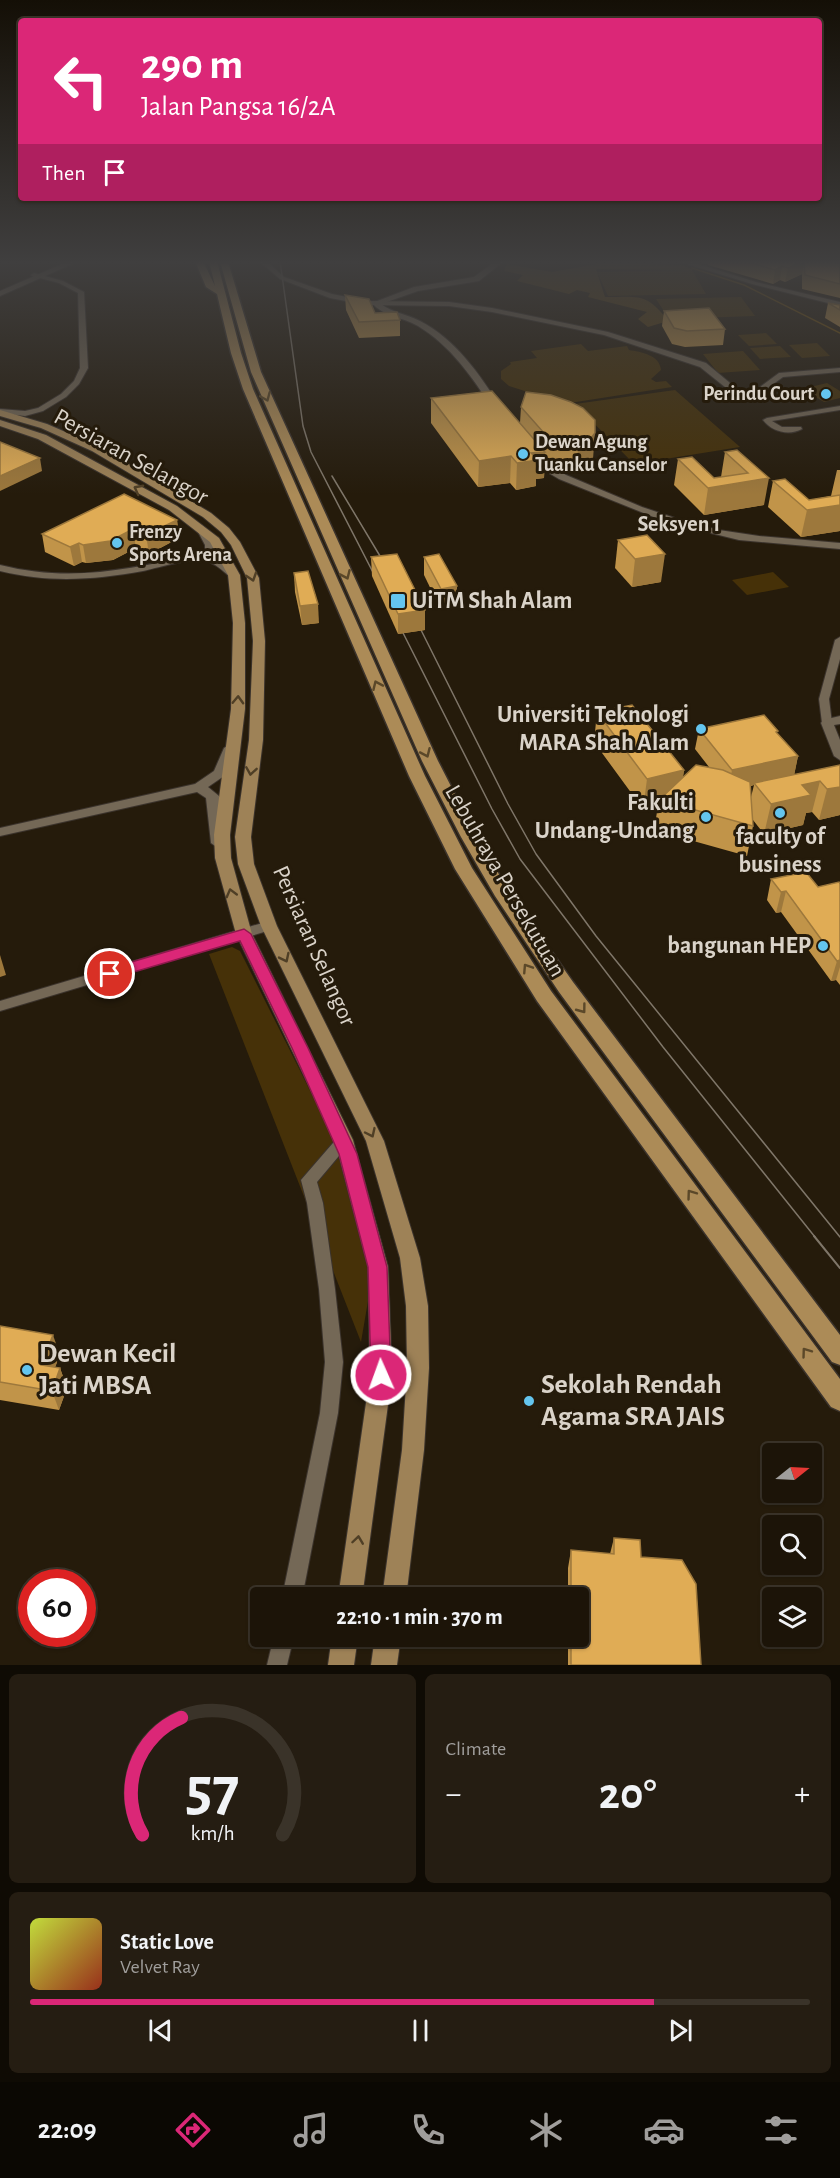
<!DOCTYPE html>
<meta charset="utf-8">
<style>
:root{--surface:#1c1408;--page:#251d12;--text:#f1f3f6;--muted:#a09e9c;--line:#3a3329;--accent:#db2777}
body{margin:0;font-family:"Alegreya Sans",sans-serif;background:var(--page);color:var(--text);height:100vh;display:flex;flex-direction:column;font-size:22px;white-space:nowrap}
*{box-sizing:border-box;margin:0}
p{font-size:20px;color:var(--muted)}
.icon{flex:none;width:33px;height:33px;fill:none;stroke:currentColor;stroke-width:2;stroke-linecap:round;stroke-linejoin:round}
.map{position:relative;height:1665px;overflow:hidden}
.sheet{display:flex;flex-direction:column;gap:9px;padding:9px;background:#0f0b04;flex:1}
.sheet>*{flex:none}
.top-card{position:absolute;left:18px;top:18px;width:804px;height:183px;border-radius:6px;box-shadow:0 2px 4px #0004,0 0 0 2px var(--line);background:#db2777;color:#fff;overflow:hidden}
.needle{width:39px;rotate:72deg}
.fabs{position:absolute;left:762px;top:1443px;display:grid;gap:12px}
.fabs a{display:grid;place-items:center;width:60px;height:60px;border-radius:6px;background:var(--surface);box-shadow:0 2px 4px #0004,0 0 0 2px var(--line);font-size:30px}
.speed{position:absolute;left:18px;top:1569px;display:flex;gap:12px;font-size:30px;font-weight:700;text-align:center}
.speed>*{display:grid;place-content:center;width:78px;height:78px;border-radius:50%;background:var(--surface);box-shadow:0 2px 4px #0004,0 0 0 2px var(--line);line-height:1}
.speed .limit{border:9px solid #d22;background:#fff;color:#111}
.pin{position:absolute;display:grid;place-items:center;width:51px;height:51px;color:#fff;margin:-26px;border:3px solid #fff;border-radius:50%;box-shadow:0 2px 6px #0007}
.me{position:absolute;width:66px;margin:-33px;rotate:358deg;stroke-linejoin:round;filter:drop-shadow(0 0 4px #0008)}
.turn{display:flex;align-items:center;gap:21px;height:126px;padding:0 24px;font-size:27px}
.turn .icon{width:78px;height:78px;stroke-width:2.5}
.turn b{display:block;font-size:42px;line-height:51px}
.then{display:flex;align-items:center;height:57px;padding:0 24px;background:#0003;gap:12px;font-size:22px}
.big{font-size:45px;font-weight:600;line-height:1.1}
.sheet .widget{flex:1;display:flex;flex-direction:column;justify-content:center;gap:9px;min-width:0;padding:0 21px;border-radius:9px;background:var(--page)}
.sheet .dial{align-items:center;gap:0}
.dial svg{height:156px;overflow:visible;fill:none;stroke:var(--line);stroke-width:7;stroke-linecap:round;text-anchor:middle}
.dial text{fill:var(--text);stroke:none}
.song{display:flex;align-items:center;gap:18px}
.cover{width:72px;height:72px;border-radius:9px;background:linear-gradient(135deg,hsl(70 70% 55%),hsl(10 70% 35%))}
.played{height:6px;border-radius:3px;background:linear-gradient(90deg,var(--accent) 80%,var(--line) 80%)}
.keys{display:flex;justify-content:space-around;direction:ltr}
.heat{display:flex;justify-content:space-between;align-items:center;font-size:33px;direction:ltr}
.sheet .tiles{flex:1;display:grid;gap:9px;grid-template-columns:1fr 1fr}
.widget:last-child{grid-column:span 2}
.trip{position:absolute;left:250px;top:1587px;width:339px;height:60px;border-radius:6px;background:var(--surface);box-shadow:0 2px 4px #0004,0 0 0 2px var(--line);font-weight:600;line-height:60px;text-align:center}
.dock{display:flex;height:96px;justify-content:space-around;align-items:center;background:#0b0803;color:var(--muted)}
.dock .icon{width:42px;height:42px}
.dock .active{color:var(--accent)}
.dock b{font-size:27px;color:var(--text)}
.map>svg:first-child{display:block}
</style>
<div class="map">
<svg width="840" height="1665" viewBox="0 0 840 1665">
<rect width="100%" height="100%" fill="#251b0b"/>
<g fill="#463108">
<polygon points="692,270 706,294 608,296 597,272"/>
<polygon points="741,297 755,316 669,319 656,299"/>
<polygon points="766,333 777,344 749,346 738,335"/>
<polygon points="817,343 830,356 802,358 789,345"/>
<path d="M581 344 588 351 627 346 629 350C641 352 660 355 661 370L651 379 656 382 666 381 672 387 544 407 531 393 509 386 501 379V371L511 364 510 362 537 358 531 351Z"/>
<polygon points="780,346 791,357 760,359 750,348"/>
<polygon points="743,351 760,370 718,373 703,354"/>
<polygon points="827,383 840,391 840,398 824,402 802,389"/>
<polygon points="675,390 740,447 634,464 575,404"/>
<polygon points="773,572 789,587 747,595 732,580"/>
<polygon points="232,947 240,951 341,1152 374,1266 361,1342 209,954"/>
</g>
<path fill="#5a400f" d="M603 263 682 265 694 270 596 269 605 297C638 297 647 292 668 321L648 327 638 319 647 312 588 297 590 293 577 290 569 294 517 281 523 275 504 271 507 264 552 272Z"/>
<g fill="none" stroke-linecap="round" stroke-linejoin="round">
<polyline stroke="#7a5406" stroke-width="1.5" points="692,268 744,285 840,333"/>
<g stroke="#3b332c" stroke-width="2">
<g id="minor">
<polygon points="259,261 266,261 284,277 332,294 367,301 449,302 492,308 608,332 706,363 736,388 747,392 756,390 779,373 840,368 840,372 783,377 761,393 747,396 730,391 700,367 604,335 492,312 449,306 367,305 330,298 280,279"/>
<polygon points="677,261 688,261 756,282 840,302 840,306 752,284"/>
<polygon points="34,273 63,281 84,292 88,368 79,384 66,397 43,411 25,416 0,413 0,409 25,411 38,408 61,394 74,381 80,368 78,293 59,283 32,276 31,275"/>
<path d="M840 406V410L772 421 782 427H801L802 429C789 436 772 432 763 420L767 418Z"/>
<path d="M200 525 203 526 215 545 214 550 207 556 222 560 236 573V577H230C221 569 215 563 203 560 190 558 157 568 143 571 94 580 49 583 0 571V565C72 583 127 569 197 555L205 549V545L196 528Z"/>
<polygon points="840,637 840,659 829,699 832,723 827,726 822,723 819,699 835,640"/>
<polygon points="269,921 274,923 275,926 274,929 0,1011 0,1001"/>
<polygon points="344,1134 349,1136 352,1140 349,1144 317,1182 323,1203 335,1289 343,1362 338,1413 302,1598 282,1598 320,1413 325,1362 319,1289 307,1203 301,1180 339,1136"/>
<polygon points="274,1636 294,1636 287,1665 267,1665"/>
</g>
</g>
<g stroke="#3b332c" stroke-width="2">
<g id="tertiary">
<polygon points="69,261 79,261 0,296 0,291"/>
<path d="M496 261H504L479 281 418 291 381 304C393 313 407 314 420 321 455 339 480 374 500 407L496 410 493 409C472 377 451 346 418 326 403 317 384 317 372 303L414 287 474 277Z"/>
<polygon points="528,451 534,451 549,465 566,475 642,507 684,521 719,530 759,536 840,543 840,549 739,540 666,522 559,479 542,469 526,453"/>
<polygon points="840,716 840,724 834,725 840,740 840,760 834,756 821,723 823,720"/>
<polygon points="230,744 236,748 224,776 208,787 219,796 225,843 223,846 218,848 211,843 206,798 197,792 0,836 0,828 195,784 214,771 224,748"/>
</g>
</g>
<g stroke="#3b332c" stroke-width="2">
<g id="primary">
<polygon points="0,410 47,424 100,447 211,513 229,528 240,542 259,578 265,641 263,740 251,837 254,864 277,926 384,1141 420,1258 428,1306 429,1368 424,1450 406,1598 382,1598 402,1450 407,1368 406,1306 400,1258 366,1141 261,926 238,864 235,837 249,740 253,641 247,578 231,545 221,532 203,517 92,451 41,428 0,416"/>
<polygon points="0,420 46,435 177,506 219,538 240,575 245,623 245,709 230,835 231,858 252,934 353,1140 388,1267 392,1375 362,1598 338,1598 370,1375 368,1267 335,1140 236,934 215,858 214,835 231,709 233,623 228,575 210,542 169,510 38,439 0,426"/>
<polygon points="332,1636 358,1636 354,1665 328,1665"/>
<polygon points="375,1636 401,1636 397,1665 371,1665"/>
</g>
</g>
<g stroke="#3b332c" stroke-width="3">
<g id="trunk">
<polygon points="195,261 203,261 215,286 209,261 217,261 241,353 253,389 425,776 472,868 551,991 840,1379 840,1411 831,1407 537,1001 455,869 409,776 243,389 231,353 217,294 206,287"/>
<polygon points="225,262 229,265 261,372 438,761 477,837 507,888 573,982 840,1335 840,1365 832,1362 559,992 495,896 461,837 422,761 251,372 221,265"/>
</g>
</g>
<use href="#minor" fill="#746856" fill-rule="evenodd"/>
<use href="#tertiary" fill="#746856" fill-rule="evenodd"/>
<use href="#primary" fill="#9e8257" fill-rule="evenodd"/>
<use href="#trunk" fill="#ac8b57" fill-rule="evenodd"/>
<g stroke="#7f7669" stroke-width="1.5">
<polyline points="280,261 303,426 311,452 379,584"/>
<polyline points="332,476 389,571"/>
<polyline points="414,616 508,804 536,854 596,936 840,1237"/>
<polyline points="396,619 492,809 520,859 663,1047 815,1237"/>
</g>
<polyline stroke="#7f7669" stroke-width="2" points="814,1236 840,1268"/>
</g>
<g fill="#c19449" fill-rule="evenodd">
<polygon points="708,261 840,261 840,298 802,289 802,274 785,282 780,280 773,284 708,265"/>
<polygon points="345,295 375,313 400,320 400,336 359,338 346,310"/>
<polygon points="828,303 840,305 840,327 825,318"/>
<polygon points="664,311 725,329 723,345 685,347 672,344 662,326"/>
<polygon points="431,398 520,423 521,407 593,459 586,468 576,474 545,459 544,478 536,479 536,486 516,490 510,483 478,487 431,423"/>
<polygon points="737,450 764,505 704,515 674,485 678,459 714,478 721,477 725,452"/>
<polygon points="837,470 840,470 840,531 801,537 768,507 773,481 809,500 831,496"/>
<polygon points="177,520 179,538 149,554 136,548 113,560 86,563 82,562 74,566 45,552 42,534"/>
<polygon points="618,540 661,582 632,587 615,568"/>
<polygon points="371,557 425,630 398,634 372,576"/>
<polygon points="424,557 457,605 440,608 424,575"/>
<polygon points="294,573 319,623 302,625 295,592"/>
<path d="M597 712 684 770 683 777 709 767 695 749 699 729 778 734 798 756 794 775 840 765V815L819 820 812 812 806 813 803 825 764 834 753 820V826L747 856 654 830 658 806 643 809 594 742ZM754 785 751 797V786Z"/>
<polygon points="771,879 818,887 840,884 840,985 836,980 831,981 781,912 776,913 767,900"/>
<polygon points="0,1326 60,1355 55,1367 60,1368 67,1388 59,1410 0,1400"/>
<polygon points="614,1538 641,1557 701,1665 568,1665 568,1636 579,1636 579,1598 568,1598 568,1568 571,1550 610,1554"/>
</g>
<g fill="#9d783c">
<polygon points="572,261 586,261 572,263"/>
<polygon points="802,261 804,261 802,274 785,282 788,268"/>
<polygon points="782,266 780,280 773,284 775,270"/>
<polygon points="595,433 593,459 586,468 576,474 578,448"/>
<polygon points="545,452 544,478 536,479 536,486 516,490 517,463 531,453"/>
<polygon points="511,456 510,483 478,487 479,461"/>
<polygon points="40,458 42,471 0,491 0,476"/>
<polygon points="769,478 764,505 704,515 708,488"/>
<polygon points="840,505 840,531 801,537 807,510"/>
<polygon points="177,520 179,538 149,554 146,535"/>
<polygon points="133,529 136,548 113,560 86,563 83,545"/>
<polygon points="79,543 82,562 74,566 70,547"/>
<polygon points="665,554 661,582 632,587 635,559"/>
<polygon points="457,586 457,605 440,608 441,589"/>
<polygon points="318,604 319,623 302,625 300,606"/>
<polygon points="425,610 425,630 398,634 398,614"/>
<polygon points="798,756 794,776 754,783 754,785 728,791 732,770"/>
<polygon points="684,770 679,801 659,800 658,806 643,809 647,779"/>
<polygon points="820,781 812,812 806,813 803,825 764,834 771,804 802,785"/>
<polygon points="840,787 840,815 819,820 827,789"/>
<polygon points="786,891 781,912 776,913 781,892"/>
<polygon points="0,955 6,975 0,977"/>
<polygon points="840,960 840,967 836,980 831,981 837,961"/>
<polygon points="53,1335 60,1355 48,1385 41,1365"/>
<polygon points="60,1368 67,1388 59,1410 52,1391"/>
</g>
<g fill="#e0ac55" stroke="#9d783c" stroke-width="1.5">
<polygon points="745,261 802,261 788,268 782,266 775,270"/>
<polygon points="804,261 836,261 834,262 840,264 840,284 805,275"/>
<polygon points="345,295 369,299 375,313 397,312 400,320 359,322"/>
<polygon points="828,303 840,305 840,310"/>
<polygon points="709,308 725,329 687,331 674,328 664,311"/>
<polygon points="492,391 545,452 531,453 538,460 517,463 511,456 479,461 431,398"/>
<polygon points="526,392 551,395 571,402 583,408 595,420 595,433 588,442 578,448 544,433 521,407"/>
<polygon points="0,442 40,458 0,476"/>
<polygon points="737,450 769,478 708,488 678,459 692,457 714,478 748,473 725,452"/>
<polygon points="785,479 809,500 840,495 840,505 807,510 773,481"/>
<polygon points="124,494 177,520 146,535 133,529 110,541 83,545 79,543 70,547 42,534"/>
<polygon points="647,535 665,554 635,559 618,540"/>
<polygon points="397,554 425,610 398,614 371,557"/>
<polygon points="439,554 457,586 441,589 424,557"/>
<polygon points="308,571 318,604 300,606 294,573"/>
<polygon points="632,705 684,770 647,779 597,712"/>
<polygon points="764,715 778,731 776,732 798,756 732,770 699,729"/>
<polygon points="696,765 723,770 750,782 753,826 659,800"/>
<polygon points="840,765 840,787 827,789 820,781 802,785 811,795 771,804 754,783"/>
<polygon points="806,872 818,887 839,882 840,884 840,960 837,961 786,891 781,892 771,879"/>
<polygon points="0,1326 53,1335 41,1365 60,1368 52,1391 0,1382"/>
<polygon points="614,1538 640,1540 641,1557 682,1560 696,1584 701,1665 571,1665 571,1636 579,1636 579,1598 571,1598 571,1550 614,1554"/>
</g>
<defs><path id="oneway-chevron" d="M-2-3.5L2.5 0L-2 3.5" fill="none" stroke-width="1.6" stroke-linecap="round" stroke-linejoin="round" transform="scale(1.5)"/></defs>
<g stroke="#5b4829">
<use href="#oneway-chevron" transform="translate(266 397) rotate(67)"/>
<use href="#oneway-chevron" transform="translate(346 575) rotate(66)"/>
<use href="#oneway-chevron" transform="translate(377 685) rotate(-114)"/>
<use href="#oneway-chevron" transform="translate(426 753) rotate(66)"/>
<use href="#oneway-chevron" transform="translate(527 968) rotate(-123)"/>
<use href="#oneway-chevron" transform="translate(582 1009) rotate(53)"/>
<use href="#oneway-chevron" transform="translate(691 1194) rotate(-126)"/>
<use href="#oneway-chevron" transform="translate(806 1352) rotate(-126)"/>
</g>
<g stroke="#4f3f26">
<use href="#oneway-chevron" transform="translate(138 489) rotate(-152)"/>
<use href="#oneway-chevron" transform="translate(252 577) rotate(72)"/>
<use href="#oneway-chevron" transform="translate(238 700) rotate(-88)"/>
<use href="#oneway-chevron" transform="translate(251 771) rotate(99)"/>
<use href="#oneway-chevron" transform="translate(231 893) rotate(-105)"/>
<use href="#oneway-chevron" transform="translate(285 958) rotate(64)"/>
<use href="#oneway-chevron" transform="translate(371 1133) rotate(65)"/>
<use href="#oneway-chevron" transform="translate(358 1540) rotate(-82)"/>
</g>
<linearGradient id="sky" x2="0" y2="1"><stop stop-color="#140f06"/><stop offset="0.53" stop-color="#403f3f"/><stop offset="1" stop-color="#403f3f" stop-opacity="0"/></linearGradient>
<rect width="840" height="495" fill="url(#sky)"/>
<polygon fill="#db2777" stroke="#8e194d" stroke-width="1.5" points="244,929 251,934 308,1048 357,1154 387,1267 391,1375 388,1382 381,1384 374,1382 371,1375 368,1267 339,1154 292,1048 240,941 110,979 104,978 102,974 104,970"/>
<g fill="#64c5ee" stroke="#251b0b" stroke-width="2">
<circle cx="826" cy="394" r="6"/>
<circle cx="523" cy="454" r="6"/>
<circle cx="117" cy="543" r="6"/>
<rect x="390" y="593" width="16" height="16" rx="3"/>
<circle cx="701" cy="729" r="6"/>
<circle cx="780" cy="813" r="6"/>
<circle cx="706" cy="817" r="6"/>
<circle cx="823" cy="946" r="6"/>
<circle cx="27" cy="1370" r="6"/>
<circle cx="529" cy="1401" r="6"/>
</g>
<g text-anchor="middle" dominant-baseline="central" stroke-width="6" stroke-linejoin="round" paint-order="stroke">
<g font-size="20" font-weight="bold" fill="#dad3c9" stroke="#251b0b" text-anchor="start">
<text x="814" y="394" text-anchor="end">Perindu Court</text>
<text x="535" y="442">Dewan Agung<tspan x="535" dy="23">Tuanku Canselor</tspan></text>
<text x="129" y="532">Frenzy<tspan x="129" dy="23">Sports Arena</tspan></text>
</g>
<g font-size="22" font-weight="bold" fill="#dad3c9" stroke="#251b0b">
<text x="679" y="524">Seksyen 1</text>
</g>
<g font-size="24" fill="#dad3c9" stroke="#251b0b">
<text transform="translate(131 457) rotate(29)">Persiaran Selangor</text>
<text transform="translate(505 881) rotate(60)">Lebuhraya Persekutuan</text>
<text transform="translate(314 946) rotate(66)">Persiaran Selangor</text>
</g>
<g font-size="24" font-weight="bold" fill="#dad3c9" stroke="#251b0b" text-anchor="end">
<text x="412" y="601" text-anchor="start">UiTM Shah Alam</text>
<text x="689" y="715">Universiti Teknologi<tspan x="689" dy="28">MARA Shah Alam</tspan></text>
<text x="694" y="803">Fakulti<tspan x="694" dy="28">Undang-Undang</tspan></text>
<text x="780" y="837" text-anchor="middle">faculty of<tspan x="780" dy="28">business</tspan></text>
<text x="811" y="946">bangunan HEP</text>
</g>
<g font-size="28" font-weight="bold" fill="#dad3c9" stroke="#251b0b" text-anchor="start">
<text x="39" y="1354">Dewan Kecil<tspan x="39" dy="32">Jati MBSA</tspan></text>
<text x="541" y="1385">Sekolah Rendah<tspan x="541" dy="32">Agama SRA JAIS</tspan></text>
</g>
</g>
</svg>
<div class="fabs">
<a><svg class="needle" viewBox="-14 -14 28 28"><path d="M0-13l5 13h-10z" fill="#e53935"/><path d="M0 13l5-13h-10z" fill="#a09e9c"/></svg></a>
<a><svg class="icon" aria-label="search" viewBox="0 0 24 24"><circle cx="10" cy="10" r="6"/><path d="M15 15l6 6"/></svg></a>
<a><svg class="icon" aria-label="layers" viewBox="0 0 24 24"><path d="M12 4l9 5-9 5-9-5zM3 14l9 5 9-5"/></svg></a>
</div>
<div class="speed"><div class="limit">60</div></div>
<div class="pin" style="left:110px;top:974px;background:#d93025"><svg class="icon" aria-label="arrive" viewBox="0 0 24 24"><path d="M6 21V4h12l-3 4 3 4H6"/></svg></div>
<svg class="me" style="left:381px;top:1375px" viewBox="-20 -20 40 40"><circle r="17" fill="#db2777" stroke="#fff" stroke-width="3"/><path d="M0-11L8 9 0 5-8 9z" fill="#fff"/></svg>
<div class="trip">22:10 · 1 min · 370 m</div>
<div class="top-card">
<div class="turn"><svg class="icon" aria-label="left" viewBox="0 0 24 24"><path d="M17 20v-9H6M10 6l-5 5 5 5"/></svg><div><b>290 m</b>Jalan Pangsa 16/2A</div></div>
<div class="then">Then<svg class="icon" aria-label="arrive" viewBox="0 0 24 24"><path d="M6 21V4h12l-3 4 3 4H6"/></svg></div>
</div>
</div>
<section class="sheet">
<div class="tiles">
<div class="widget dial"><svg viewBox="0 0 100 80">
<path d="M14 69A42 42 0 1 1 86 69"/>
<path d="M14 69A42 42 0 0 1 34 9" stroke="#db2777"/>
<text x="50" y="56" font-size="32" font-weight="700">57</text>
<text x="50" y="72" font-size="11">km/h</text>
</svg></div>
<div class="widget"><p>Climate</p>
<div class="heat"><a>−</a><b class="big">20°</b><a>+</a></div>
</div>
<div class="widget">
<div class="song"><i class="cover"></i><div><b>Static Love</b><p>Velvet Ray</p></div></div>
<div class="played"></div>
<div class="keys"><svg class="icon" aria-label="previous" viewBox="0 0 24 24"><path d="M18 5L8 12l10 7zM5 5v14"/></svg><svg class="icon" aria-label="pause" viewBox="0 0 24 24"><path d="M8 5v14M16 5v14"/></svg><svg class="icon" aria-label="next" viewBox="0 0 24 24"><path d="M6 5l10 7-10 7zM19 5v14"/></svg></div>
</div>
</div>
</section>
<nav class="dock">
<b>22:09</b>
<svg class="icon active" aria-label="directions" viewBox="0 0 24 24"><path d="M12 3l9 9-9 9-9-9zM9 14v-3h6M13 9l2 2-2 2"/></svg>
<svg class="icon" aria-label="music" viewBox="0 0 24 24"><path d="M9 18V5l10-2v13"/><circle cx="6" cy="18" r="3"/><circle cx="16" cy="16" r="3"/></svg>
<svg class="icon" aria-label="phone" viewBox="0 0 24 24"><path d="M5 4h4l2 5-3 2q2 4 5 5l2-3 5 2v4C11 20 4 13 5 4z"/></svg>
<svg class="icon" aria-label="climate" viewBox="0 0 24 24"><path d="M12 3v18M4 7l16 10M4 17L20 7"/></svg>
<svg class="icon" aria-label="car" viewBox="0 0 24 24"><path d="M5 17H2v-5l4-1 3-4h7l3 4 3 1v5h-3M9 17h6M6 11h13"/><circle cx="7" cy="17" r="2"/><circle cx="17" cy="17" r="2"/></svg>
<svg class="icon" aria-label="filters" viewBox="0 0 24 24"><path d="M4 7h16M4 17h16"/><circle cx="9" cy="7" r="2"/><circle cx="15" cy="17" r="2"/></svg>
</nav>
